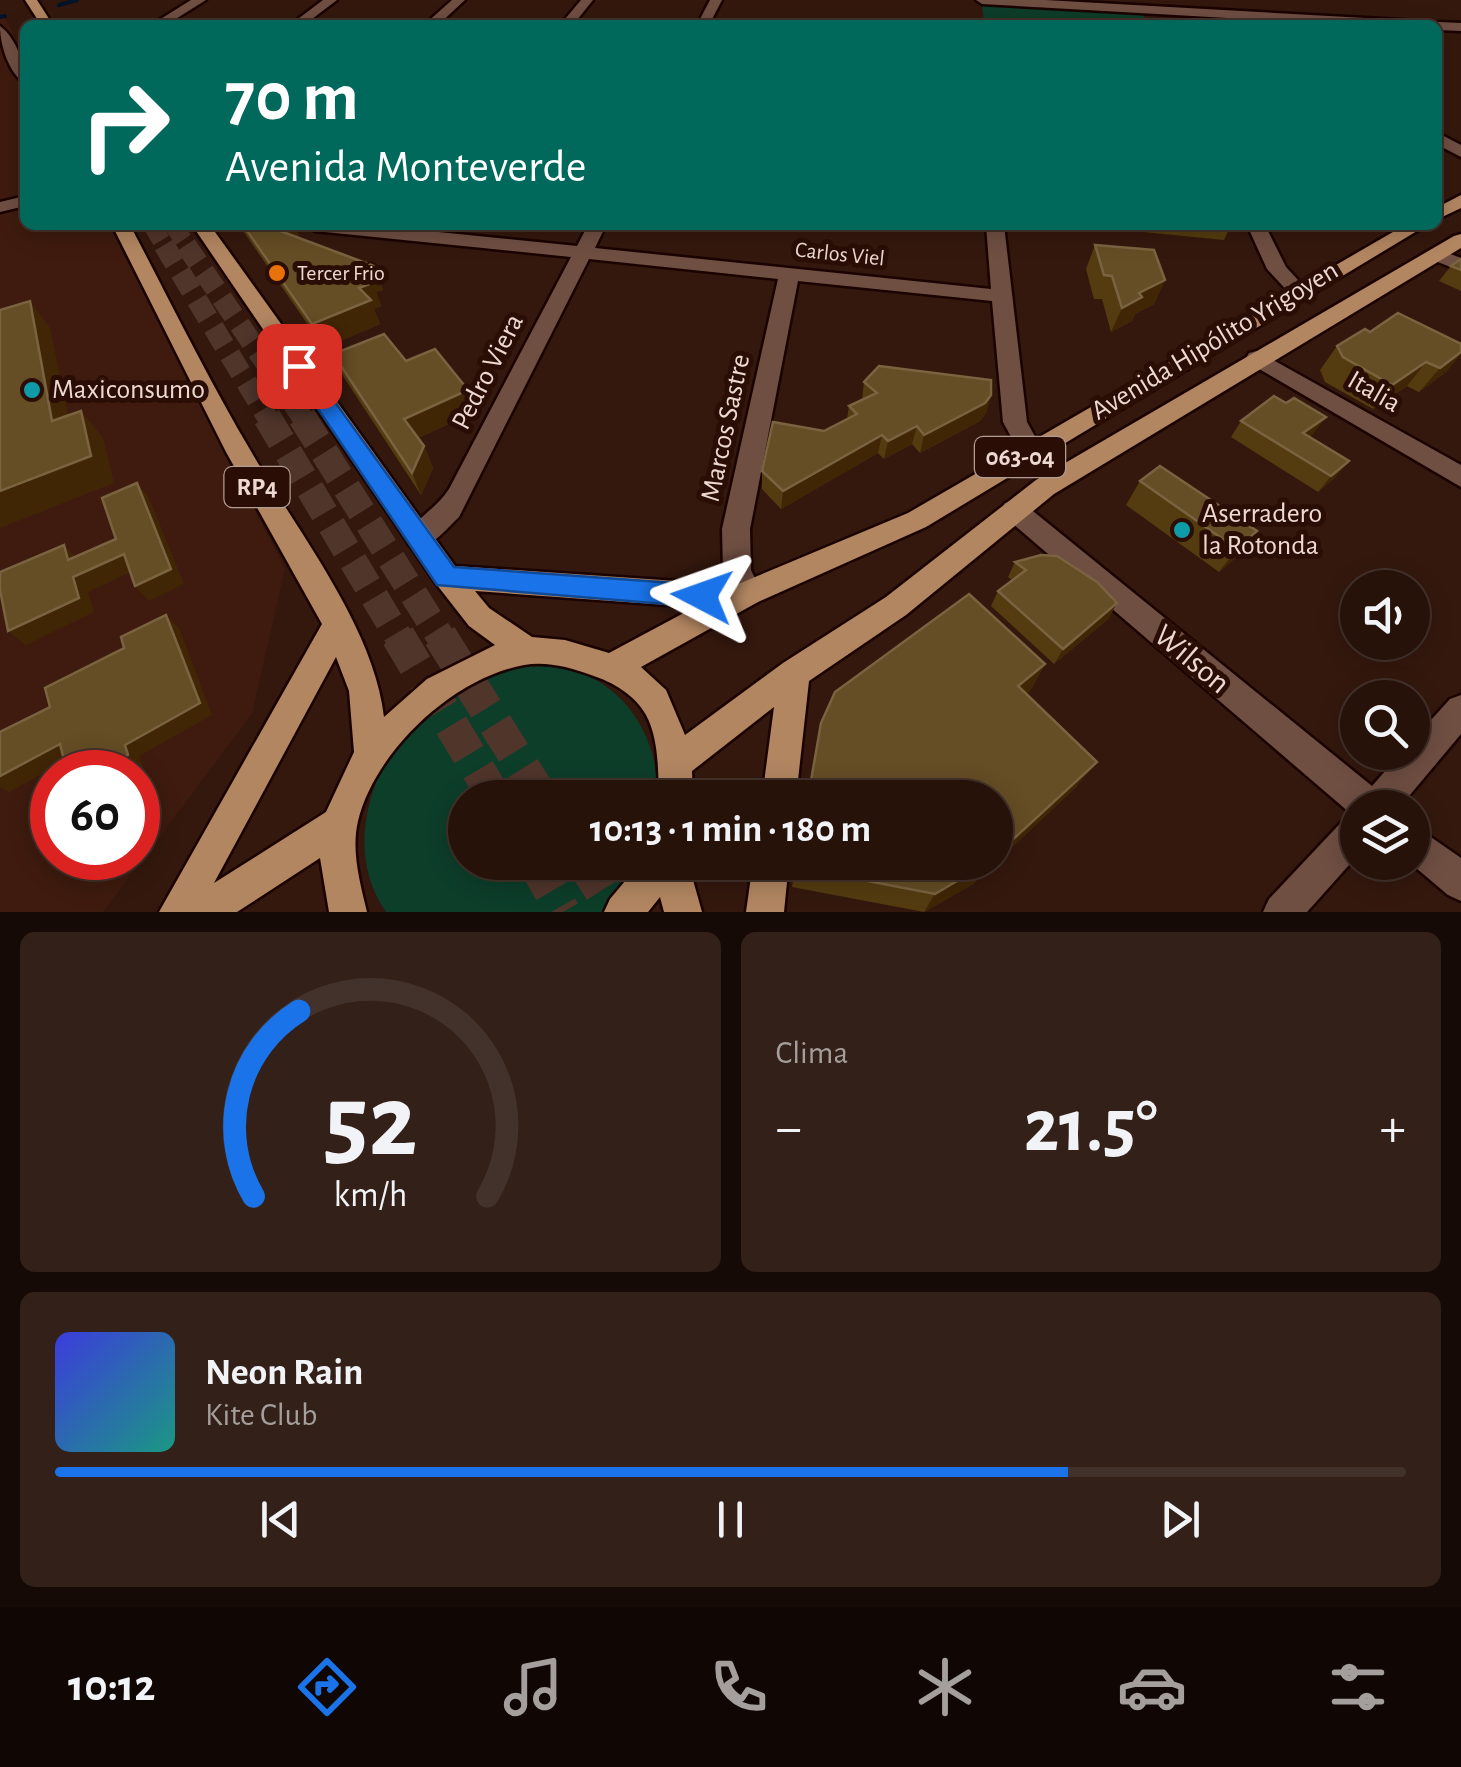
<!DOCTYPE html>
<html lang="es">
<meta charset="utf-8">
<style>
:root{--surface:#27120a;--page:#332018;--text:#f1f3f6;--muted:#a49e9c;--line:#43322b;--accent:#1a73e8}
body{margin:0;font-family:"Alegreya Sans",sans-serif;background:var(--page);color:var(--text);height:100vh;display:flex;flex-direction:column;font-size:38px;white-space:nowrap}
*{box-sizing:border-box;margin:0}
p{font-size:32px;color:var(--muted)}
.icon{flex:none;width:55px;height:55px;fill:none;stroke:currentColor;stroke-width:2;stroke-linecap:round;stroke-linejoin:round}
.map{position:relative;height:912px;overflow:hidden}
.panel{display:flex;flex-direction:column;gap:20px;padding:20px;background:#150a06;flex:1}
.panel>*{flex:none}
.banner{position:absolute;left:20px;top:20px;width:1422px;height:210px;border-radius:15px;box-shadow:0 5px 25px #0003,0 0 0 2px var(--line);background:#00695c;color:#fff;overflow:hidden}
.fabs{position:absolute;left:1340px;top:570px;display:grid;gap:20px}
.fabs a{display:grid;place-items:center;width:90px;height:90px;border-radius:50%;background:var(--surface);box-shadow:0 5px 25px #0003,0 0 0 2px var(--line);font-size:50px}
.speed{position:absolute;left:30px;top:750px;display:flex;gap:20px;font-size:50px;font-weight:700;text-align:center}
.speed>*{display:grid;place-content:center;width:130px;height:130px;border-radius:50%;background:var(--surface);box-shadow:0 5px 25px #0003,0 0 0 2px var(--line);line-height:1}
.speed .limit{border:15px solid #d22;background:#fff;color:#111}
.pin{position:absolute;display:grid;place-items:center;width:85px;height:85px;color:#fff;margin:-42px;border-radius:20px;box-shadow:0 5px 15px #0006}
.me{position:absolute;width:110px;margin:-55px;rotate:274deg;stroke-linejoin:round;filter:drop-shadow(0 0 8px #0008)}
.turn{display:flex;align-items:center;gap:35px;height:210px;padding:0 40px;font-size:45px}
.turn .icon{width:130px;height:130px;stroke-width:2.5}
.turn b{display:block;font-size:70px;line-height:85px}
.big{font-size:75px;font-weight:700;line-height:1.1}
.panel .widget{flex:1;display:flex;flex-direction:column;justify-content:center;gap:15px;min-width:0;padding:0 35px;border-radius:15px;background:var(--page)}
.panel .dial{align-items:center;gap:0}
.dial svg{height:260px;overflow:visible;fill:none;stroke:var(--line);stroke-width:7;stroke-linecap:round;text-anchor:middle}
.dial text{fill:var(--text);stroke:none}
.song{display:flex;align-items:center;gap:30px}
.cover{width:120px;height:120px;border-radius:15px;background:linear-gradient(135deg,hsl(240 70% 55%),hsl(170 70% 35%))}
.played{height:10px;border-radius:5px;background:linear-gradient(90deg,var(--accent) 75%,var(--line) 75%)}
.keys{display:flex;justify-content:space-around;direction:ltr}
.heat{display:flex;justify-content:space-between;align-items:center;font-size:55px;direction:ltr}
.panel .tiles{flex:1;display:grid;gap:20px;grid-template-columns:1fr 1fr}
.widget:last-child{grid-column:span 2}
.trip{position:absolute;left:448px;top:780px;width:565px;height:100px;border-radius:50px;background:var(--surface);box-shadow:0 5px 25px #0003,0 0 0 2px var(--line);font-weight:700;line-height:100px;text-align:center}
.tab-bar{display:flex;height:160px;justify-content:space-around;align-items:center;background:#100704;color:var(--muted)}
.tab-bar .icon{width:70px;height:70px}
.tab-bar .active{color:var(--accent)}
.tab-bar b{font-size:45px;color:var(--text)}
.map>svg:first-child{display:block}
</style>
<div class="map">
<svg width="1461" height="912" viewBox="0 0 1461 912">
<rect width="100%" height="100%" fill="#34180d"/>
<path fill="#3e1b0e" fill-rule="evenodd" d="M5 18 25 57V225H110L285 569 252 714 103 912H0V19ZM52 772H138V858H52Z"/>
<g fill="#0d3e2a">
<polygon points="982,4 1142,12 1148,25 984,25"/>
<path d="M518 667C531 667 545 665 558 667 622 677 660 736 657 797L465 798V862L640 863 639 865 602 912H386C338 844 377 744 439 699 463 682 490 674 518 667Z"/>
</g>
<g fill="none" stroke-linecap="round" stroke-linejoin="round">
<g stroke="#011329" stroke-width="4">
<polyline points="59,5 77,0"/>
<polyline points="0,17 5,16"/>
</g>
<g stroke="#50352b" stroke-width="18" stroke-dasharray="18 9" stroke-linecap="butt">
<polyline points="152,225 165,247"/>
<polyline points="173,225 188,247"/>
</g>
<g stroke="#50352b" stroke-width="21" stroke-dasharray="21 11" stroke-linecap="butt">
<polyline points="164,245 269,420"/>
<polyline points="186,245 304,420"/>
</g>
<g stroke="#50352b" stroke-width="28" stroke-dasharray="28 14" stroke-linecap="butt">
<polyline points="267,417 399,638"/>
<polyline points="302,417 441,638"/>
</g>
<g stroke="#50352b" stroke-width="34" stroke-dasharray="34 18" stroke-linecap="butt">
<polyline points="398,636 495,798"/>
<polyline points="440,636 542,798"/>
<polyline points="534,862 563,912"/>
<polyline points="583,862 615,912"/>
</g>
<g stroke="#1a0300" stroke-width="5">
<g id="street">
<polygon points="191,0 206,0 166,25 151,25"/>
<polygon points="323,0 337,0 304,25 290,25"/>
<polygon points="452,0 465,0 438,25 424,25"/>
<polygon points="581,0 593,0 573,25 560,25"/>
<polygon points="710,0 722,0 709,25 697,25"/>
<polygon points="976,0 1045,0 1419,21 1425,25 1353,25 982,4"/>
<polygon points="1438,22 1461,23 1461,31 1438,30 1438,25 1432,25"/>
<path d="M0 26C16 38 25 64 25 84 9 73 0 46 0 26Z"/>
<polygon points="1438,133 1461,145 1461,157 1438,145"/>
<polygon points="25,196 25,206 0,212 0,202"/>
<path d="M306 225H369L577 246 588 225H606L595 248 991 289 986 225H1004L1027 422 1043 451 1040 457H1022L1003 422 992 301 798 281 750 529 751 570 762 593 758 602 748 605 738 602 723 570 722 529 778 279 589 259 459 517C445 530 430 552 409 545L405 537C416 518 437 508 449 489L571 257 315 231Z"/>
<polygon points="1247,225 1265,225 1286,267 1310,293 1307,297 1293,297 1267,269"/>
<polygon points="1437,249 1461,258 1461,271 1430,259 1427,255"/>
<polygon points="1257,351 1461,465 1461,487 1249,363 1246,358 1249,353"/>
<polygon points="1014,500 1023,503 1372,786 1402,752 1412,752 1412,741 1450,699 1461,695 1461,734 1399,808 1358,808 1358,855 1307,912 1263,912 1269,899 1350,813 1005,517 1001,510 1005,503"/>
<polygon points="1412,824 1461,858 1461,901 1448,895 1409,862 1412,862"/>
</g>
</g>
<g stroke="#1a0300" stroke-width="5">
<g id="primary">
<polygon points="25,0 37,0 53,25 41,25"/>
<polygon points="1461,195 1461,208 1438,219 1438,207"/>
<path d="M112 225H130C170 301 208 379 252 453 297 531 374 627 384 717L427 679 495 645 469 626 437 585 192 225H210L455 566 736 585 908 513 1405 225H1427L926 527 758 602 641 667 666 690 685 735 783 663 886 597 1036 480 1454 236 1461 234V248L1054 494 906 615 809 681 796 798H762L774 707 692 771 693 798H659C658 771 659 739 646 715 635 695 613 682 591 675 570 667 546 661 524 665 453 678 375 751 358 821 351 851 360 883 367 912H329L320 858 237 912H159L322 624 226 452ZM475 591 695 607 609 653 565 640 532 637 489 608ZM336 657 349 691 354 752 326 812 214 883Z"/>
<polygon points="641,862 688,862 702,912 664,912 660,897 648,912 604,912 610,899"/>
<polygon points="753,862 789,862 784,912 746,912"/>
</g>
</g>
<use href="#street" fill="#704f43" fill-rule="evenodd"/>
<use href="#primary" fill="#b28661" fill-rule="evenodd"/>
</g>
<g fill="#543c10">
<polygon points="239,225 294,225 300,238 374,266 383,290 376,292 381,306 374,309 380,324 324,348"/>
<polygon points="1102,225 1231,225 1224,240 1103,228"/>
<polygon points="1095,245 1165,280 1154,304 1135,314 1132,321 1111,332 1102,299 1094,299 1086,269"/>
<polygon points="1461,259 1461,291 1439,281 1451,266"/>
<polygon points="1365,329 1447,371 1419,392 1407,386 1373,409 1325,382 1320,370 1337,346"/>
<polygon points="333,354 406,361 468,390 475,412 418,438 424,446 433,468 421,495 343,376"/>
<polygon points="864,382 991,395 986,413 980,421 920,453 912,444 884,459 878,453 781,509 762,489 762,471 824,431 847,419 849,406 862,400"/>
<polygon points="1241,421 1314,433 1309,437 1336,477 1318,492 1231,437"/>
<polygon points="1140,481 1257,531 1239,555 1219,572 1126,505"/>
<polygon points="1015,562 1117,603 1108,619 1054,664 991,606 998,591 1012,580 1008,577"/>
<polygon points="1045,664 1030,691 1026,694 1077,786 973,884 924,912 792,887 808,798"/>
</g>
<g fill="#412606">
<polygon points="280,225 294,225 301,240 275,229"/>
<polygon points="374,266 383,290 376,292 381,306 374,309 380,324 324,348 312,324 359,288 361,271"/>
<polygon points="1165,280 1154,304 1135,314 1132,321 1111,332 1122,308 1139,293"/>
<polygon points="30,301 50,328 75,448 52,421"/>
<polygon points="1461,352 1461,354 1447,371 1419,392 1440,368"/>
<polygon points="1426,362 1407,386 1373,409 1392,385"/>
<polygon points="468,390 475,412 413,440 404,419"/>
<polygon points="991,395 986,413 980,421 920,453 924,435"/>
<polygon points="81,411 103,438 114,483 0,528 0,491"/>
<polygon points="1326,417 1314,433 1291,449 1303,433"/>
<polygon points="917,426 912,444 884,459 888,441"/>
<polygon points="882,435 878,453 781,509 783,491"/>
<polygon points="424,446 433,468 421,495 412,473"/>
<polygon points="1349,461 1336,477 1318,492 1331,476"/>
<polygon points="137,483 149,498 184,584 149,601 135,586"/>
<polygon points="1257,531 1239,555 1219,572 1237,549"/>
<polygon points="64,545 78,560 124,554 137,569 88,592 94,612 26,645 8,631 68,560"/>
<polygon points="1117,603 1108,619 1054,664 1063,649"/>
<polygon points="166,615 179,628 212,715 139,756 143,767 133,772 98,772 125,745"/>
<polygon points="1045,664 1030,691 1004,713 1018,686"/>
<polygon points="60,744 76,756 9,792 0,787 0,776"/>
<polygon points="1097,762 1077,786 973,884 924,912 935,894 989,862 995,862 995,856"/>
</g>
<g fill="#654d25" stroke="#7a6340" stroke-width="2.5">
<polygon points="243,225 280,225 275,229 374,266 361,271 372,283 359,288 371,300 312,324"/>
<polygon points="1095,245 1154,250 1165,280 1139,293 1142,297 1122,308 1112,276 1104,275"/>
<polygon points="1461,259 1461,270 1451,266"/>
<polygon points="30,301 52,421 81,411 91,456 0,491 0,310"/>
<polygon points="1398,313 1461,344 1461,352 1440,368 1426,362 1392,385 1343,357 1337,346 1365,329 1370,332"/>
<polygon points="384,334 406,361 435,349 468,390 404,419 424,446 412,473 333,354"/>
<polygon points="879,366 991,380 991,395 985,403 924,435 917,426 888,441 882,435 783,491 762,471 773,422 824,431 857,414 849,406 877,393 864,382"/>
<polygon points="1274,396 1286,403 1294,398 1326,417 1303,433 1349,461 1331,476 1241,421"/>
<polygon points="1160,466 1257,531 1237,549 1140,481"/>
<polygon points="137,483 171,569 135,586 124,554 73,577 79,598 8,631 0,590 0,572 64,545 68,560 116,539 102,498"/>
<polygon points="1041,555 1057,556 1097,582 1117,603 1063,649 998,591 1026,570 1015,562"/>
<polygon points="969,594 1045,664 1018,686 1097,762 995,856 995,798 808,798 821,723 835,692"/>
<polygon points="166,615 200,703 125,745 128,755 98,772 67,772 60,744 0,776 0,732 50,707 45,688 124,648 121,637"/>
<polygon points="796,862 989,862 935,894 795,867"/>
</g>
<polygon fill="#1a73e8" stroke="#114b97" stroke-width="2.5" points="299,360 306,362 454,567 702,585 711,588 715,596 711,604 702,607 437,585 289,366"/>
<circle fill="#e8710a" stroke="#2a0e05" stroke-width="4" cx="277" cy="273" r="10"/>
<g fill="#0f9aa8" stroke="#2a0e05" stroke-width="4">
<circle cx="32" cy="390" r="10"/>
<circle cx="1182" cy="530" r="10"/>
</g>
<g text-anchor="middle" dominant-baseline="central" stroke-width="10" stroke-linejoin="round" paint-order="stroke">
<g font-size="22" fill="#edd9d2" stroke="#2a0e05">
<text transform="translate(840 254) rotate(6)">Carlos Viel</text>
</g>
<g font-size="22" fill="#edd9d2" stroke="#2a0e05" text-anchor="start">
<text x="297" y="273">Tercer Frio</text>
</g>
<g fill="#2a0e05" stroke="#b29c94" stroke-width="2.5">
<rect x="975" y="437" width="90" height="40" rx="8"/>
<rect x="224.5" y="467" width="65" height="40" rx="8"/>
</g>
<g font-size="25" font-weight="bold" fill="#edd9d2">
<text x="1020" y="457">063-04</text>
<text x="257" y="487">RP4</text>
</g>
<g font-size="28" fill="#edd9d2" stroke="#2a0e05">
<text transform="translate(1215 341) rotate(-31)">Avenida Hipólito Yrigoyen</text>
<text transform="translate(488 372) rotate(-63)">Pedro Viera</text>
<text transform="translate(1374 392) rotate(30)">Italia</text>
<text transform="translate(726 428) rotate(-78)">Marcos Sastre</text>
</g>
<g font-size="28" fill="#edd9d2" stroke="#2a0e05" text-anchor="start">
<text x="52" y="390">Maxiconsumo</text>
<text x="1202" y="514">Aserradero<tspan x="1202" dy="32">la Rotonda</tspan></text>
</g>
<g font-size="32" fill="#edd9d2" stroke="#2a0e05">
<text transform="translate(1192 659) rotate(40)">Wilson</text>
</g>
</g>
</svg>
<div class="fabs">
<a><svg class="icon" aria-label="sound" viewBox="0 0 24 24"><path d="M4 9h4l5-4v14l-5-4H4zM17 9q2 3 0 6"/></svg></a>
<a><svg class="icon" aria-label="search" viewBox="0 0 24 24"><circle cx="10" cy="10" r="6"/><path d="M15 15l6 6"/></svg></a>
<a><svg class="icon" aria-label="layers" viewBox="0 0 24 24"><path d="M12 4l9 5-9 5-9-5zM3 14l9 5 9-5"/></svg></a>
</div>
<div class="speed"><div class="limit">60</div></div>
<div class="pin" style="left:299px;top:366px;background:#d93025"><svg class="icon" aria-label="arrive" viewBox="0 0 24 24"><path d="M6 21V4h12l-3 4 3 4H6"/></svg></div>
<svg class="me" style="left:702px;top:596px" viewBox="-20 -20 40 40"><path d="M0-17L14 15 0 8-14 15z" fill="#1a73e8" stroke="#fff" stroke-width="4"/></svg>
<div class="trip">10:13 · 1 min · 180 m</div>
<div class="banner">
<div class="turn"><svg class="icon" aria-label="right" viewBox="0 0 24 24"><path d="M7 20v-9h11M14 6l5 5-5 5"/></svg><div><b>70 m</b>Avenida Monteverde</div></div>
</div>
</div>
<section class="panel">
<div class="tiles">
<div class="widget dial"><svg viewBox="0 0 100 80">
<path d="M14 69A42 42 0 1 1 86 69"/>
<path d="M14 69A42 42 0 0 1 28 12" stroke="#1a73e8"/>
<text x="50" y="56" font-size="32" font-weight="700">52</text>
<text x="50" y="72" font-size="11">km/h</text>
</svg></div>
<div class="widget"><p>Clima</p>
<div class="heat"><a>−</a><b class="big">21.5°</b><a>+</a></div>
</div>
<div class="widget">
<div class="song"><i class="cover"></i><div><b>Neon Rain</b><p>Kite Club</p></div></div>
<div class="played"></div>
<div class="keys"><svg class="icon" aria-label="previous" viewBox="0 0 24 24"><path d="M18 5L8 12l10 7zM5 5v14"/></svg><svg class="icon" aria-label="pause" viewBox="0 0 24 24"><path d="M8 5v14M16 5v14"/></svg><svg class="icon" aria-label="next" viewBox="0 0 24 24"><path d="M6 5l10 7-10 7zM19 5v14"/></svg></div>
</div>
</div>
</section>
<nav class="tab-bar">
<b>10:12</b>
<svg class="icon active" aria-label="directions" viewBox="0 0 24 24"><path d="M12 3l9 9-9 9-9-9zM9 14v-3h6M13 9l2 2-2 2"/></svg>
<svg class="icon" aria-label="music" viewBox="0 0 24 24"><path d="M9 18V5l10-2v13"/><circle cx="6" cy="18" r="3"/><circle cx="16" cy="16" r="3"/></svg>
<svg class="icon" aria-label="phone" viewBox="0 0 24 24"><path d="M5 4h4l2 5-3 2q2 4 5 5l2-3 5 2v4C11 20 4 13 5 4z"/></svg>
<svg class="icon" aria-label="climate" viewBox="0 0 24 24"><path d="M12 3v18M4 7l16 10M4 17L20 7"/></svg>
<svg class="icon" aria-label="car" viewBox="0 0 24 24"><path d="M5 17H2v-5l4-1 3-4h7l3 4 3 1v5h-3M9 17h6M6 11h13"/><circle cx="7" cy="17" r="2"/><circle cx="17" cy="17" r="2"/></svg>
<svg class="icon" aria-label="filters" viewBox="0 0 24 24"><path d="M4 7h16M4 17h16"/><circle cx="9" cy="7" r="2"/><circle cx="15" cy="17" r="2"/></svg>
</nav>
